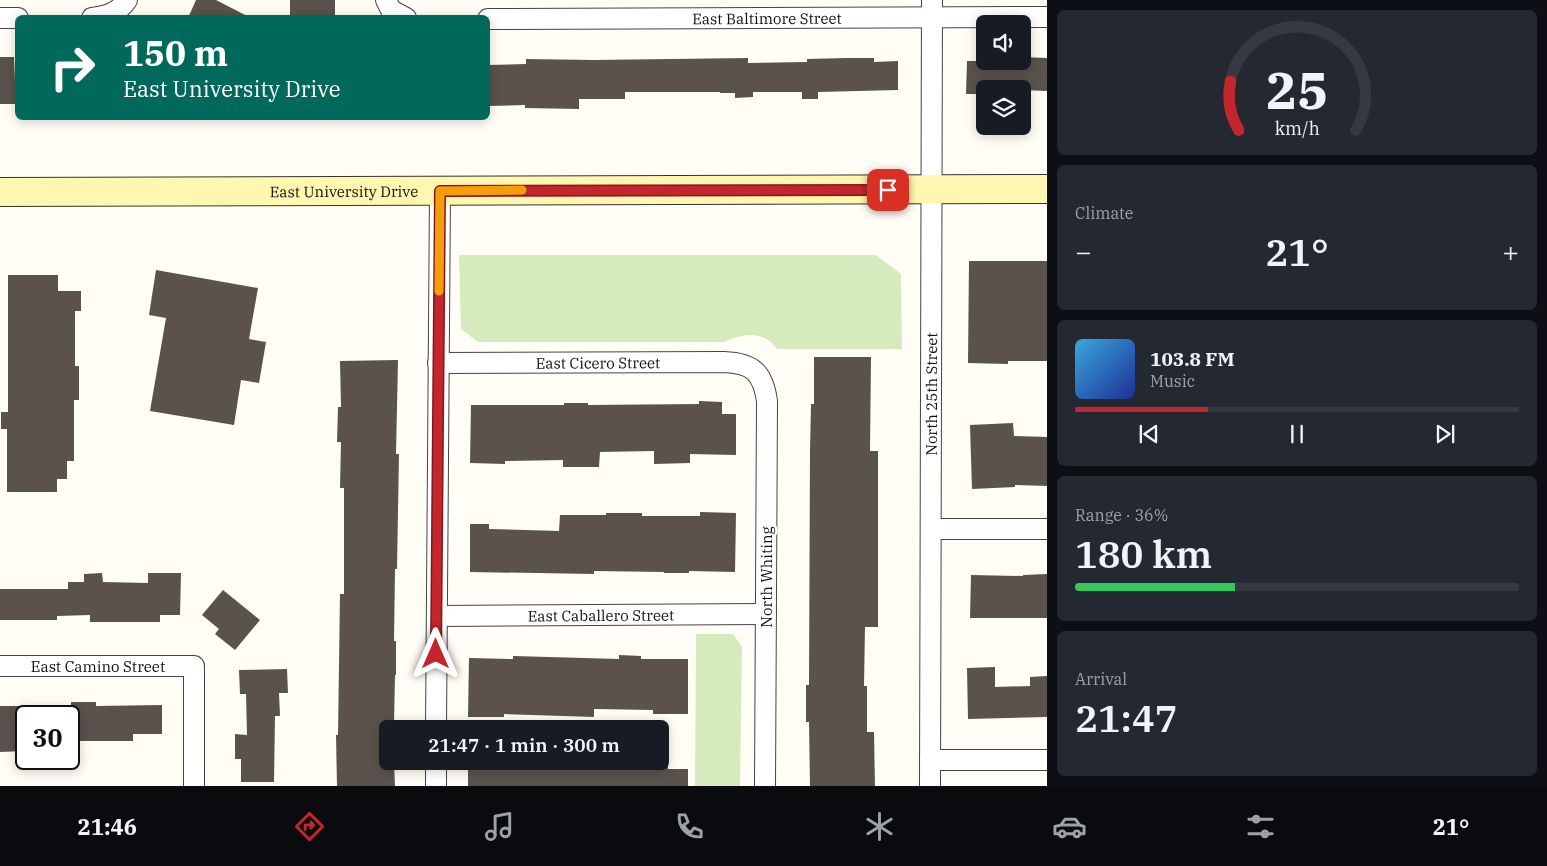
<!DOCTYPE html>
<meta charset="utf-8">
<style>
:root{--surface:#171b24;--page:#242831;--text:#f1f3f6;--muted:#9ea1a6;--line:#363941;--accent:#c4262e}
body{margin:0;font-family:"IBM Plex Serif",serif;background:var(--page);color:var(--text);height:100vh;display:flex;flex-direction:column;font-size:19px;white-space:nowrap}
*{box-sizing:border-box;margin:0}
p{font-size:16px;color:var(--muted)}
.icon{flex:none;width:28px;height:28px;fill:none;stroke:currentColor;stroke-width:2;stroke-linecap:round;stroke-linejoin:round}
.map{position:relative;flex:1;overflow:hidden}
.drawer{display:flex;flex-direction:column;gap:10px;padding:10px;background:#0d0f14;width:500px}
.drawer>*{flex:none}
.hud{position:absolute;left:15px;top:15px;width:475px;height:105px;border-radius:8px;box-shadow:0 2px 12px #0003;background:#00695c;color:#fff;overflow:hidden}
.tools{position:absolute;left:976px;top:15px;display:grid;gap:10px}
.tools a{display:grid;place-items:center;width:55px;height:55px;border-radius:8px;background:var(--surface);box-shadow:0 2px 12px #0003;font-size:25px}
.speed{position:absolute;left:15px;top:705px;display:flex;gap:10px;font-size:25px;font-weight:700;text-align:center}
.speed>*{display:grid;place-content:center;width:65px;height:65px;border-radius:50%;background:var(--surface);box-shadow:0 2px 12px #0003;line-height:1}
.speed .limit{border:2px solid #111;border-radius:8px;background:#fff;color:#111}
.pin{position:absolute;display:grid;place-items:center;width:42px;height:42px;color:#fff;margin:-21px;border-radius:10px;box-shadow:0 2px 8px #0006}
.me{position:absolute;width:55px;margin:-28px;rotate:0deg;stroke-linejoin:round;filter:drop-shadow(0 0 4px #0008)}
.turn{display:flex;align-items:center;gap:18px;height:105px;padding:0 25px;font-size:22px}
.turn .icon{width:65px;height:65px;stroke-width:2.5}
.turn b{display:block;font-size:35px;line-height:42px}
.big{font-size:38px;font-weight:600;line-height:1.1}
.drawer .tile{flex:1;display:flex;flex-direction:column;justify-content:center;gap:8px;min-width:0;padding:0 18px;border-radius:8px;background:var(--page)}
.drawer .dial{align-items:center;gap:0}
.dial svg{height:130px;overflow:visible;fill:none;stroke:var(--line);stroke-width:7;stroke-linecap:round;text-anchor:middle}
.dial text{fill:var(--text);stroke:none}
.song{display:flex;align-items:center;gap:15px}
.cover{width:60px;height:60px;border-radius:8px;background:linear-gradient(135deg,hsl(200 70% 55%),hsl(230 70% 35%))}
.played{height:5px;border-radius:2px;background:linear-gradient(90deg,var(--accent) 30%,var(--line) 30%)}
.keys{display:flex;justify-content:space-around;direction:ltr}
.heat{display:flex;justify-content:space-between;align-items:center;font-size:28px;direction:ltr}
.charge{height:8px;border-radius:4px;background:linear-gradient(90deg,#34c759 36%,var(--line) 0)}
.trip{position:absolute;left:379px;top:720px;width:290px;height:50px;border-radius:8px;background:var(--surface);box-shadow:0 2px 12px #0003;font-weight:600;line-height:50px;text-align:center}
.tab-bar{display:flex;height:80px;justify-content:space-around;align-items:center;background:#090b0e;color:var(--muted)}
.tab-bar .icon{width:35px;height:35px}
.tab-bar .selected{color:var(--accent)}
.tab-bar b{font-size:22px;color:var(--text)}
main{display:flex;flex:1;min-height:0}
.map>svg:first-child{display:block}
</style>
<main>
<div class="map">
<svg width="1047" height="786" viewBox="0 0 1047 786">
<rect width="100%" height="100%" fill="#fffdf5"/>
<g fill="#d5ebbd">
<path d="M459 255H876L901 274 902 349H777C764 330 743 333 724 342H478L461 329Z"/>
<polygon points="696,634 733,634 742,647 740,786 695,786"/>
</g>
<g fill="#5a524d">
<polygon points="196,0 216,0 251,18 188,18"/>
<rect x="290" y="0" width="45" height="18"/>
<polygon points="0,57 14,57 16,104 0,104"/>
<polygon points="1022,57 1047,58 1047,91 1022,90 1022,89 985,89 985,94 966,94 967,61 1022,61"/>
<polygon points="748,58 748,63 807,62 807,59 846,58 874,58 874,62 898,61 898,90 818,92 818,99 802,99 802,92 753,92 753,97 735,98 735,93 720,93 720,92 625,92 625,99 579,99 579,109 525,108 525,105 488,106 488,65 526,64 526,59 593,60"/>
<polygon points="969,261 1047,261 1047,361 1008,361 1008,364 968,363"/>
<polygon points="156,270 258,288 249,339 266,342 259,383 241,380 234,425 150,411 166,318 149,315"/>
<polygon points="8,275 58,275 58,291 81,291 81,311 75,311 75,366 79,366 79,400 74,400 74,461 67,461 67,479 57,479 57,492 7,492 7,429 1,429 1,412 8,412"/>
<polygon points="814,357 871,357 870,451 878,451 878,627 865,627 864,686 867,686 867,732 874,732 875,786 810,786 809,722 806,722 806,685 809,685 810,451 811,404 814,404"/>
<polygon points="398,360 396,454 399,454 397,569 395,569 394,641 396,641 396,675 395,675 394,723 388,723 388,761 394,761 395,786 337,786 336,735 338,735 340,594 344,594 344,488 340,488 341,442 337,442 338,407 341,407 340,361"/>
<polygon points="699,401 722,402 722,414 736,414 736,455 690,454 690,463 654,464 654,451 600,452 599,467 563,467 563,460 505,461 505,464 470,463 471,405 564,405 564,403 588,403 588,405 699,404"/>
<polygon points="1013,423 1014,436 1047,437 1047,486 1015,485 1015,487 972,489 970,425"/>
<polygon points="700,512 736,513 735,572 689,571 689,573 664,573 664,572 594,571 594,574 470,572 470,524 489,524 489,529 559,531 560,515 606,515 606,513 642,513 642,516 700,516"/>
<polygon points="102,573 103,582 148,583 148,573 181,573 180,615 160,615 160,622 90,622 90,615 57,616 57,620 0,620 0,589 68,589 68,582 84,582 84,574"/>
<polygon points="1047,574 1047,618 970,618 971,575 1023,576 1023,575"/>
<polygon points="223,590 260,620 235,650 215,634 219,629 202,615"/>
<polygon points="619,655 641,656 641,659 688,659 688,714 653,714 653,710 594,709 594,717 504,714 504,717 468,717 469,658 513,659 513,656 619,659"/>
<polygon points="995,667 995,687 1030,686 1030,677 1047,676 1047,717 968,719 967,668"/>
<polygon points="287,669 288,693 279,693 280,716 275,716 274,782 241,782 241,759 235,759 235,734 247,735 246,694 240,694 239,670"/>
<polygon points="71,702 96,702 96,706 162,705 162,734 133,734 133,741 69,741 69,711 71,711"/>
<polygon points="0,706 24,706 25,751 0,752"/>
<polygon points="652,762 668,762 668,769 688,769 688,786 468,786 468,766 504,766 504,769 559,770 652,769"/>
</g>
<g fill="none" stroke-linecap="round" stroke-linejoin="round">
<g stroke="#444" stroke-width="22">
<g id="street">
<polyline points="386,0 391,10 406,18"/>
<polyline points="0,18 18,18"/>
<path d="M92 18C107 16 118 13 127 0"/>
<path id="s1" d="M488 19 1047 17"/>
<path id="s2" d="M438 363 724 362C753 363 763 373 767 401L765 786"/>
<polyline points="931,529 1047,529"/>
<path id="s3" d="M437 616 766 614"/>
<path id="s4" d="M0 666H194V786"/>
<polyline points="436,729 440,191"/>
<polyline points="930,760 1047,760"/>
<polyline points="436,786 436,761"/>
<path id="s5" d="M930 786 932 0"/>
</g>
</g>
<g stroke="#333" stroke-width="30">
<g id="secondary">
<path id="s6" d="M0 192 1047 189"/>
</g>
</g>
<use href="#street" stroke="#fff" stroke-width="20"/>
<use href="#secondary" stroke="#fff6b0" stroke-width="28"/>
</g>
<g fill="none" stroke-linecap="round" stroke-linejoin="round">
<g stroke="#7f191e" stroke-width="12">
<polyline id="route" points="436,654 440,191 888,190"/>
</g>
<use href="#route" stroke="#c4262e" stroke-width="9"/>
<polyline stroke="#f59e0b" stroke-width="9" points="439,291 440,191 522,190"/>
</g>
<g text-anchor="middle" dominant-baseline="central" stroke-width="5" stroke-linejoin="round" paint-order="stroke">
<g font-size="15" fill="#111" stroke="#fff">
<text stroke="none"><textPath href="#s1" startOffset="279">East Baltimore Street</textPath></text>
<text stroke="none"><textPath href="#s6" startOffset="344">East University Drive</textPath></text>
<text stroke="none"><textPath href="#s2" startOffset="160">East Cicero Street</textPath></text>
<text stroke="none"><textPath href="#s5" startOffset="392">North 25th Street</textPath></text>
<text transform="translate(766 577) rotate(-90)">North Whiting</text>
<text stroke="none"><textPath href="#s3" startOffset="164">East Caballero Street</textPath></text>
<text stroke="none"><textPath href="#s4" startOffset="98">East Camino Street</textPath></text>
</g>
</g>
</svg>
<div class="tools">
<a><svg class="icon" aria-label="sound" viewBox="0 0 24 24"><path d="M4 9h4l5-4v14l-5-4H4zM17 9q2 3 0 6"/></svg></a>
<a><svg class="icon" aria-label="layers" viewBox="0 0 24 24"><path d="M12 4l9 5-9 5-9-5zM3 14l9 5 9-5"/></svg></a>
</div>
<div class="speed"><div class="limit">30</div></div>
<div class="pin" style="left:888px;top:190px;background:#d93025"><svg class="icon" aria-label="arrive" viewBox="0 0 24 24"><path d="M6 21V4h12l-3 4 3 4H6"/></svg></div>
<svg class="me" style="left:436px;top:654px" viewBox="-20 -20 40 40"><path d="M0-17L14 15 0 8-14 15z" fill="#c4262e" stroke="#fff" stroke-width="4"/></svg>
<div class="trip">21:47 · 1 min · 300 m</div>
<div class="hud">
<div class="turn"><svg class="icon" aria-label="right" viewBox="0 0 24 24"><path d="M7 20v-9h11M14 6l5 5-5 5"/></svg><div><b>150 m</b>East University Drive</div></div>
</div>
</div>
<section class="drawer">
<div class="tile dial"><svg viewBox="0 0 100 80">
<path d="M14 69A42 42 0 1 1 86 69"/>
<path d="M14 69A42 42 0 0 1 9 39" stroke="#c4262e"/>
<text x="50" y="56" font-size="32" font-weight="700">25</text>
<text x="50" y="72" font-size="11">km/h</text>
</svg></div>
<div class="tile"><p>Climate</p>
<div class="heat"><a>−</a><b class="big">21°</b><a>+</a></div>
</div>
<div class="tile">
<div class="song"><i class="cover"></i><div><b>103.8 FM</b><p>Music</p></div></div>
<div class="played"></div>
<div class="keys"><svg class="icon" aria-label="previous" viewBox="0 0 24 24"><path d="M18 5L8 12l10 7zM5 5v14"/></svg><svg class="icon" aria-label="pause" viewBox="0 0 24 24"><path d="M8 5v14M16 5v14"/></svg><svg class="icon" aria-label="next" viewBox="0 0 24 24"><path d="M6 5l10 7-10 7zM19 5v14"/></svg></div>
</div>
<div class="tile"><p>Range · 36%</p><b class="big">180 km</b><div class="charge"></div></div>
<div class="tile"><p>Arrival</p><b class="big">21:47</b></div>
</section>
</main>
<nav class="tab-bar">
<b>21:46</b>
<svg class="icon selected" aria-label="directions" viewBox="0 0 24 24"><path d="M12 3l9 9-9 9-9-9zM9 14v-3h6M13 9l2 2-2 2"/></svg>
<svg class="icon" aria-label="music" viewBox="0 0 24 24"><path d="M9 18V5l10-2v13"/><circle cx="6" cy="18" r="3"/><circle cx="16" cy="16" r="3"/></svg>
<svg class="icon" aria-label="phone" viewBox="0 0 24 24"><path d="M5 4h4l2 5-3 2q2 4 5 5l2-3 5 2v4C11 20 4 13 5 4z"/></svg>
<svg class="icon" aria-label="climate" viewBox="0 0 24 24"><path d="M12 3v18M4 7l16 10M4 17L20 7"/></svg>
<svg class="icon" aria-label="car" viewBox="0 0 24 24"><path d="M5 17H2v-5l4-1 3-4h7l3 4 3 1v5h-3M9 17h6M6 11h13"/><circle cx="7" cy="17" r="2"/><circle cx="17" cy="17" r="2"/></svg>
<svg class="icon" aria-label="filters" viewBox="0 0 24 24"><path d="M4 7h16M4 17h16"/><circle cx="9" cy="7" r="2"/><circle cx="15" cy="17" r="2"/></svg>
<b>21°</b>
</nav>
